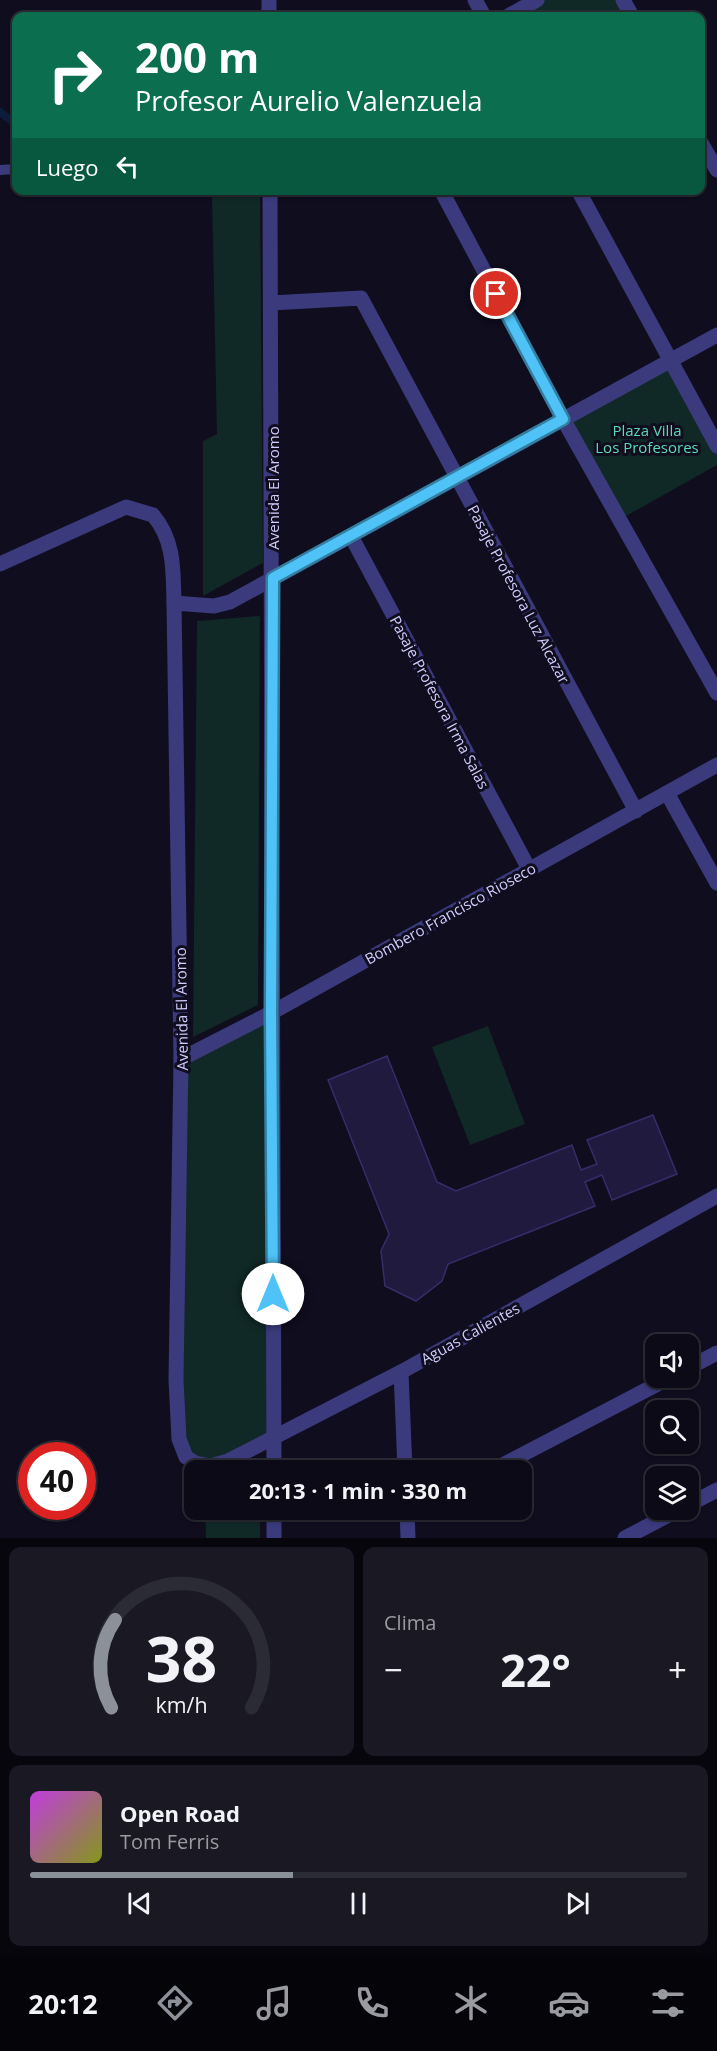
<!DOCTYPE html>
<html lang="es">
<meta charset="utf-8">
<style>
:root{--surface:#0b0a16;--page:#191823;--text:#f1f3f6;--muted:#9a9aa1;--line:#2b2b35;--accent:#8c9099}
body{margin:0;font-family:"Open Sans",sans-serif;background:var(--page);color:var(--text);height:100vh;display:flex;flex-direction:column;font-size:22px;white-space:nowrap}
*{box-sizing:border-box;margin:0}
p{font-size:20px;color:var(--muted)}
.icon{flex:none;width:33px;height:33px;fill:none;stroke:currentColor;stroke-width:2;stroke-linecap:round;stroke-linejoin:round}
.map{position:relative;height:1538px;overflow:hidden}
.drawer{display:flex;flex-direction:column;gap:9px;padding:9px;background:#06060c;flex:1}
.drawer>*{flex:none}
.hud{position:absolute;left:12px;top:12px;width:693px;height:183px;border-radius:12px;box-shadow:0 2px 4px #0004,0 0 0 2px var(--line);background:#0b6e4f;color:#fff;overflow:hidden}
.controls{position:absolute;left:645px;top:1334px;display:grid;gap:12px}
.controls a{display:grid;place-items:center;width:54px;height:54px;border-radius:12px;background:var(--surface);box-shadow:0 2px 4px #0004,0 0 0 2px var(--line);font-size:30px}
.speed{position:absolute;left:18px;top:1442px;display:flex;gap:12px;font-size:30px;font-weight:700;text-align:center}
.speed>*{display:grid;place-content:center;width:78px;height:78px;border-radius:50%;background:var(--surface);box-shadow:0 2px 4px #0004,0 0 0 2px var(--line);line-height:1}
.speed .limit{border:9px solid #d22;background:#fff;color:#111}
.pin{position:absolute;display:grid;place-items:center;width:51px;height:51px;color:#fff;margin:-26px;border:3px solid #fff;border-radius:50%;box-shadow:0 2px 6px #0007}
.me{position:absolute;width:66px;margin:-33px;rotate:0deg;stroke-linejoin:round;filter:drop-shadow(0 0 4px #0008)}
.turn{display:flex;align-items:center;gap:21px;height:126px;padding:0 24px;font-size:27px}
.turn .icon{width:78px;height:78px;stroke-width:2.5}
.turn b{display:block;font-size:42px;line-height:51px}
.then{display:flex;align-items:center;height:57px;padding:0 24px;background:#0003;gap:12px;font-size:22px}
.big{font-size:45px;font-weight:700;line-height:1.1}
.drawer .widget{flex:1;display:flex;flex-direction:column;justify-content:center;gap:9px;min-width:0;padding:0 21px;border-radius:12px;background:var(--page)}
.drawer .dial{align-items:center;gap:0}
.dial svg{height:156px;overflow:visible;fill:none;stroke:var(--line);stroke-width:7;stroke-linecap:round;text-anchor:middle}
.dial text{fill:var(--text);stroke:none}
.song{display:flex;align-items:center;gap:18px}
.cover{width:72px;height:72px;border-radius:9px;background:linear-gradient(135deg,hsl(290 70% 55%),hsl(70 70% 35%))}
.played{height:6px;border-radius:3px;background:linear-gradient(90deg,var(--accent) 40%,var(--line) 40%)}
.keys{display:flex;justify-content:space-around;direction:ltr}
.heat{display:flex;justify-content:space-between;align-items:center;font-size:33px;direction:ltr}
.drawer .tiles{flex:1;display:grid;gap:9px;grid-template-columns:1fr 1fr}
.widget:last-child{grid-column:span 2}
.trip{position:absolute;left:184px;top:1460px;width:348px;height:60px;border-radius:12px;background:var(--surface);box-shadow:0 2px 4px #0004,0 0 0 2px var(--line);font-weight:700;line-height:60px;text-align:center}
.dock{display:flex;height:96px;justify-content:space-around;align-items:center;background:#040409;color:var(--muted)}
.dock .icon{width:42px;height:42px}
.dock .selected{color:var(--accent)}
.dock b{font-size:27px;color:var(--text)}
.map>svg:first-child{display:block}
</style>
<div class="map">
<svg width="717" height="1538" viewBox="0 0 717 1538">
<rect width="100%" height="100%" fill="#0f0d1e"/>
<g fill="#102826">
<polygon points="537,0 623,0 632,16 508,16"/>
<polygon points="220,191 260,191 263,563 203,596 203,441 217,434 212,195"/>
<polygon points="669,361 717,446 717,465 619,520 563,419"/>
<polygon points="260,616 258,1005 193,1037 197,621"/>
<polygon points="271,1013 274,1435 211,1466 182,1448 181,1059"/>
<polygon points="488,1026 525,1124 470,1145 432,1047"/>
<polygon points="205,1509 260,1509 260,1538 206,1538"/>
</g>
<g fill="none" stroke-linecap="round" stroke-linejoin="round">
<polyline stroke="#0b1d3a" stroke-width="8" points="0,112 16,124"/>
</g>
<polygon fill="#201a3f" stroke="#372d6a" stroke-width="1.5" points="387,1056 437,1182 456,1191 572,1145 581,1170 597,1164 587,1140 653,1115 677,1174 612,1200 602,1175 585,1182 595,1206 448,1264 442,1281 416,1301 385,1286 381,1251 389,1234 328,1080"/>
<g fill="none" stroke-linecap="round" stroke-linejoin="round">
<polyline stroke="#3a3a7c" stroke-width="10" points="0,170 16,169"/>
<g stroke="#3a3a7c" stroke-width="15">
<polyline points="475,0 484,16"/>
<polyline points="623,0 632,16"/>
<polyline points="700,141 717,170"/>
<polyline points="441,190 563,419 717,693"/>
<polyline points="578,190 717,446"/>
<polyline points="271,303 361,298 636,811"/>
<polyline points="351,536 529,869"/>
<polyline points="174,603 214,606 230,602 717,335"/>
<polyline points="667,793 717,883"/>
<polyline points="181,1059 271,1013 717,765"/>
<polyline points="688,1368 717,1353"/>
<polyline points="401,1372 405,1470"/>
<polyline points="493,1470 671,1377"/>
<polyline points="688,1505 717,1490"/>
<polyline points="407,1509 408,1538"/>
<polyline points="625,1538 680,1509"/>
</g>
<g stroke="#3a3a7c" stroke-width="15">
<polyline points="269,0 269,16"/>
<polyline points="508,16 537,0"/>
<polyline points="270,190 274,1470"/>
<path d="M0 564 126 507 153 515C175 541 173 571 174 603L181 1059 176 1380 179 1439 186 1457 195 1463 211 1466 228 1461 401 1372 717 1196"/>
<polyline points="274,1538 274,1509"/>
</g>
</g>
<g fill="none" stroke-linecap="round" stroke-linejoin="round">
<g stroke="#337fa1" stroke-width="15">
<polyline id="route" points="273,1294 271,1013 273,578 563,419 496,294"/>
</g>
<use href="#route" stroke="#4fc3f7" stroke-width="10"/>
</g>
<g text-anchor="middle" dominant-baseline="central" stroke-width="6" stroke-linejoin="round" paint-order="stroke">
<g font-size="15" fill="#5cd9b6" stroke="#0f0d1e">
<text x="647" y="430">Plaza Villa<tspan x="647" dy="17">Los Profesores</tspan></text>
</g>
<g font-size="15" fill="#d1cdfd" stroke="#0f0d1e">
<text transform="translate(273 488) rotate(-90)">Avenida El Aromo</text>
<text transform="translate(519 594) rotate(62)">Pasaje Profesora Luz Alcazar</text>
<text transform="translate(440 702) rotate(62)">Pasaje Profesora Irma Salas</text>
<text transform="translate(450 913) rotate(-29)">Bombero Francisco Rioseco</text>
<text transform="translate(181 1009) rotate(-91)">Avenida El Aromo</text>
<text transform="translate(470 1333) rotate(-29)">Aguas Calientes</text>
</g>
</g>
</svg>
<div class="controls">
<a><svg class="icon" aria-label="sound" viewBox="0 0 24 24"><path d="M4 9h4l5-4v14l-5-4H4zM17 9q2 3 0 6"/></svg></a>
<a><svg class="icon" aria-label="search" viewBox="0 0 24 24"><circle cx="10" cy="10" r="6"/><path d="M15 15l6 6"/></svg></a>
<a><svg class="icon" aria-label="layers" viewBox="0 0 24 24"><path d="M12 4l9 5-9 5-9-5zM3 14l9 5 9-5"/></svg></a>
</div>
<div class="speed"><div class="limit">40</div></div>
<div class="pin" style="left:496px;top:294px;background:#d93025"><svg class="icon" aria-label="arrive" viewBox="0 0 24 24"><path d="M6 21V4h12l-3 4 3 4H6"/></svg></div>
<svg class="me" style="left:273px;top:1294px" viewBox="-20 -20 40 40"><circle r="19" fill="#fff"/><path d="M0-13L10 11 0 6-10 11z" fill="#4fc3f7"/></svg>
<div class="trip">20:13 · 1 min · 330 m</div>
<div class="hud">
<div class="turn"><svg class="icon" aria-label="right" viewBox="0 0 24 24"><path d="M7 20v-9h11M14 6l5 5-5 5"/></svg><div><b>200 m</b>Profesor Aurelio Valenzuela</div></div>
<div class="then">Luego<svg class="icon" aria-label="left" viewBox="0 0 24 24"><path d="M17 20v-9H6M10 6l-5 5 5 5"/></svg></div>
</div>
</div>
<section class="drawer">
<div class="tiles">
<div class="widget dial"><svg viewBox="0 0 100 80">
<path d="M14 69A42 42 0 1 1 86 69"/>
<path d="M14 69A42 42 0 0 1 16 24" stroke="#8c9099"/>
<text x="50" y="56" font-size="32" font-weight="700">38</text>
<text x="50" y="72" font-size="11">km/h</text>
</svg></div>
<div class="widget"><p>Clima</p>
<div class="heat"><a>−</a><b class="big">22°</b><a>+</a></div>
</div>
<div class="widget">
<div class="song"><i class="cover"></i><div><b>Open Road</b><p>Tom Ferris</p></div></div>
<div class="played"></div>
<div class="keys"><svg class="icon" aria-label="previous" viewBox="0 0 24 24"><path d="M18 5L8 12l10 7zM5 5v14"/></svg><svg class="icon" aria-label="pause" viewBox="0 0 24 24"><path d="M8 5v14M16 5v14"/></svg><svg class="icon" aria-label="next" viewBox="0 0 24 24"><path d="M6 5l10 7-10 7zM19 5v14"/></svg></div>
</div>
</div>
</section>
<nav class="dock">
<b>20:12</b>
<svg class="icon selected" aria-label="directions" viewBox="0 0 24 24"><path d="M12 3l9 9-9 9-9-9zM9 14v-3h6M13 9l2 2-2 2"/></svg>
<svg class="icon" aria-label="music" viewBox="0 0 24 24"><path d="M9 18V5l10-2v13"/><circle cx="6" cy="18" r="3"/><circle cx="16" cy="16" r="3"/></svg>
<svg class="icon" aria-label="phone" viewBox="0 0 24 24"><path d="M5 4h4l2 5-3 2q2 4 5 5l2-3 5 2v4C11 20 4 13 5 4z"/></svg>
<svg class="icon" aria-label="climate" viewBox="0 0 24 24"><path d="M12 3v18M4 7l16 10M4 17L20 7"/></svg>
<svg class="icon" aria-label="car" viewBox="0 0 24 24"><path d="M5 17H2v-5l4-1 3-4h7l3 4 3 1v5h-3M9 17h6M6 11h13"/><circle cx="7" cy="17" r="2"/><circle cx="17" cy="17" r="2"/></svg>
<svg class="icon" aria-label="filters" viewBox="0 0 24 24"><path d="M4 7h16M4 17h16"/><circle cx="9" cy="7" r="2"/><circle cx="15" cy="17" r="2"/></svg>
</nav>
